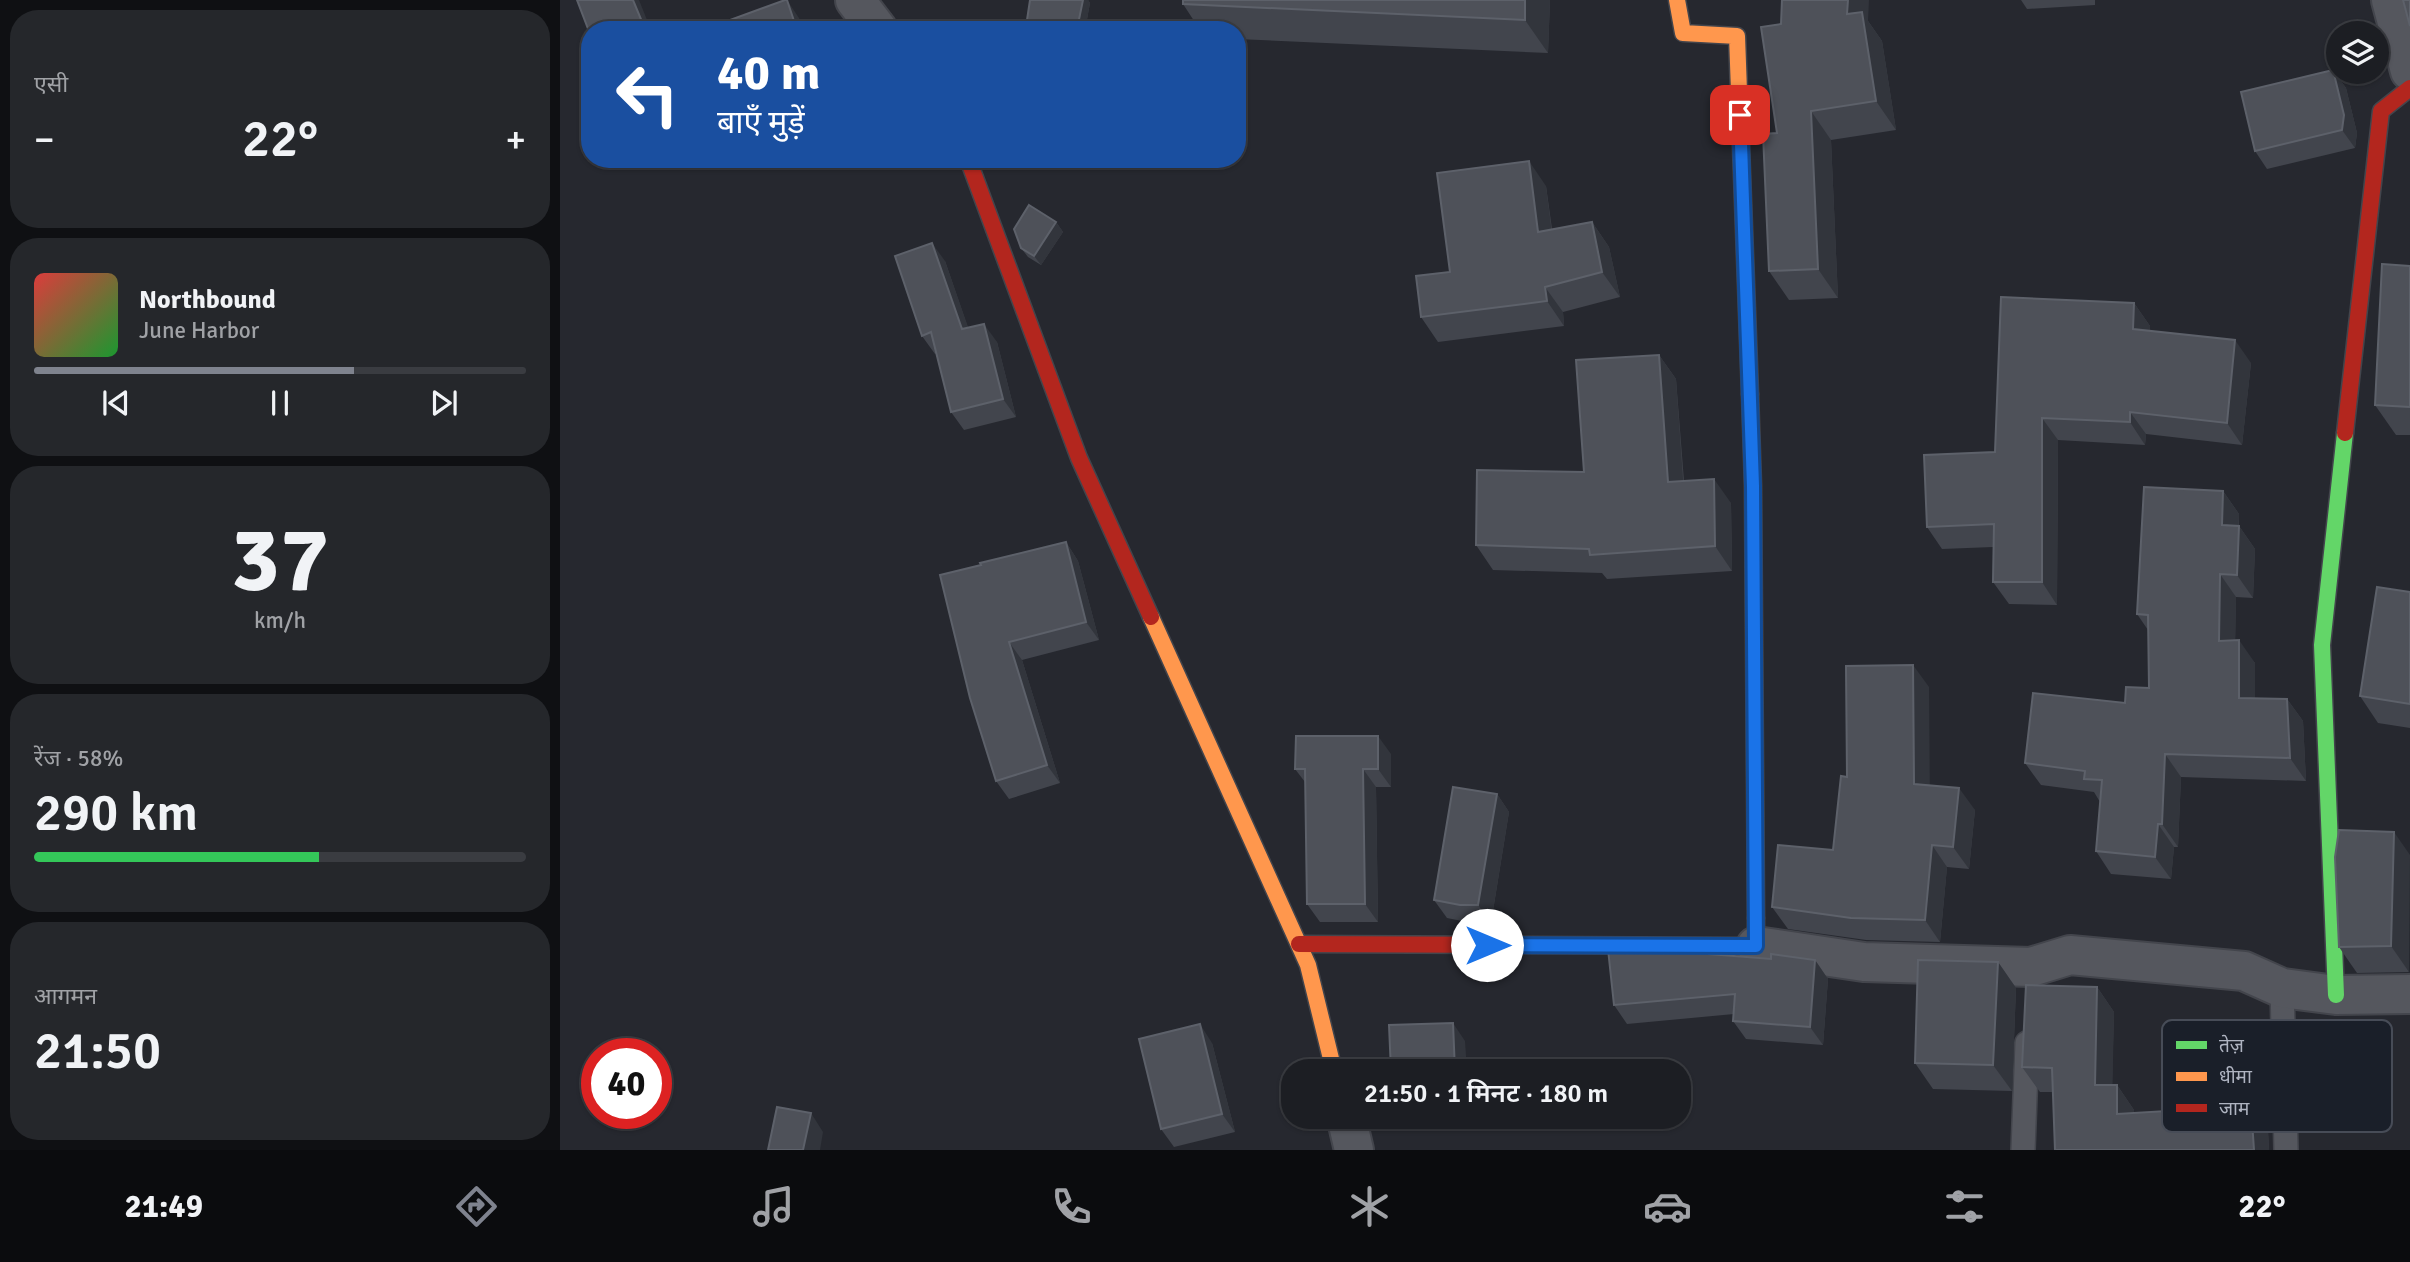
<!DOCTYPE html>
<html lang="hi">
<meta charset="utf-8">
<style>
:root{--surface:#1c1e23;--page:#25272b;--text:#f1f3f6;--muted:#a0a2a6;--line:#3a3c41;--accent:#7f838e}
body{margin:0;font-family:Signika,"Noto Sans Devanagari",sans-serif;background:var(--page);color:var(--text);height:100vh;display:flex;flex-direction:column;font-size:26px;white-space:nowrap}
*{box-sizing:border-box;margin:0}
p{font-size:23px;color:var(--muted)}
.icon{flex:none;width:38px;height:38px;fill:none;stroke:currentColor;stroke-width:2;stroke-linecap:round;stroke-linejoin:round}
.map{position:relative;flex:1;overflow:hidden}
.sheet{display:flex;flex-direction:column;gap:10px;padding:10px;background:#0f1013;width:560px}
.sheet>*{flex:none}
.guide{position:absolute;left:21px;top:21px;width:665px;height:147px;border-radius:28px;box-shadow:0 2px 5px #0004,0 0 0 2px var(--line);background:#1a4fa0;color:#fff;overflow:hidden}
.fabs{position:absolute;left:1766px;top:21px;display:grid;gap:14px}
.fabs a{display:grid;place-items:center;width:63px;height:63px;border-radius:50%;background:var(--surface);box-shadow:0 2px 5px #0004,0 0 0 2px var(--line);font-size:35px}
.speed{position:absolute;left:21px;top:1038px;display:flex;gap:14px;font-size:35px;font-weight:700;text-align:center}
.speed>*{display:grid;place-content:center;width:91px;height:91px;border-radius:50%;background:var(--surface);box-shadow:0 2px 5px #0004,0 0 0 2px var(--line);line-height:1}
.speed .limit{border:10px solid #d22;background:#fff;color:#111}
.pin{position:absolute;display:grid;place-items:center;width:60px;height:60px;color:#fff;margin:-30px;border-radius:14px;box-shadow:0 4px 10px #0006}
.me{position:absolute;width:77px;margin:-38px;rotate:90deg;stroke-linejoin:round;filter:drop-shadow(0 0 5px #0008)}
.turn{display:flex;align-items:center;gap:24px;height:147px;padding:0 21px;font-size:32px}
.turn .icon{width:91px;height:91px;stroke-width:2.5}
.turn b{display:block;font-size:49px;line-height:60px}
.big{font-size:52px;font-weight:600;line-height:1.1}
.sheet .tile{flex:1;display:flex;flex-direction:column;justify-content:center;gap:10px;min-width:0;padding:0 24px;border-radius:28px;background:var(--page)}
.sheet .dial{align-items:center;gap:0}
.dial b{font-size:91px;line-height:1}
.song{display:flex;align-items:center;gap:21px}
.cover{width:84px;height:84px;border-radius:10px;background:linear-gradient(135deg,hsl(0 70% 55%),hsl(130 70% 35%))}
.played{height:7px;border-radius:4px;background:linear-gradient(90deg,var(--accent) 65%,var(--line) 65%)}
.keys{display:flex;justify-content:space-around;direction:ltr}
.heat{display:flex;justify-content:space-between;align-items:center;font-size:38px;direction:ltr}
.charge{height:10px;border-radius:5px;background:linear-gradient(90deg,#34c759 58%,var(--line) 0)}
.trip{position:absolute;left:721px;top:1059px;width:410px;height:70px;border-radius:28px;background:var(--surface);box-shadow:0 2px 5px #0004,0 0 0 2px var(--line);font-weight:600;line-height:70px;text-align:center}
.tab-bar{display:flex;height:112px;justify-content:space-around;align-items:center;background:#0b0c0e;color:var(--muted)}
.tab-bar .icon{width:49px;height:49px}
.tab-bar .active{color:var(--accent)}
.tab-bar b{font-size:32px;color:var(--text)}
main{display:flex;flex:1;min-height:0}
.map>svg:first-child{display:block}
</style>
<main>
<section class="sheet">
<div class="tile"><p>एसी</p>
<div class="heat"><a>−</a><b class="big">22°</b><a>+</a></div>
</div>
<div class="tile">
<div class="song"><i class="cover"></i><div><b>Northbound</b><p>June Harbor</p></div></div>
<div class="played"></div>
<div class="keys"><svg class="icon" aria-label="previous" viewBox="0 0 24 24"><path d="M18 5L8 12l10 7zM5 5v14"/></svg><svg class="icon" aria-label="pause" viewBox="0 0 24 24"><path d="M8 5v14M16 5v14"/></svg><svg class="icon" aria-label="next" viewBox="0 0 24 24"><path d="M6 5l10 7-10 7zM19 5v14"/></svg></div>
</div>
<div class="tile dial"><b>37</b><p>km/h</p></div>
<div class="tile"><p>रेंज · 58%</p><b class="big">290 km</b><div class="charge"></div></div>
<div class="tile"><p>आगमन</p><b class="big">21:50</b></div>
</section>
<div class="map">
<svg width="1850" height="1150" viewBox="0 0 1850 1150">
<rect width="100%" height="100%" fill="#26282f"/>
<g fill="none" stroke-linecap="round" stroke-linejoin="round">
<g stroke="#43454c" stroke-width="26">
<g id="lane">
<polyline points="1722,988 1726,1150"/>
<polyline points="1463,1150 1467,1043"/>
</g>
</g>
<g stroke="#43454c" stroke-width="42">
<g id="street">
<polyline points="295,0 318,30"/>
<polyline points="1831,0 1850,71"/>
<polyline points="1196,946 1304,962 1471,967 1510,955 1684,971 1722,988 1776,995 1850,994"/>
<polyline points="786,1116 794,1150"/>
</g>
</g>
<g stroke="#43454c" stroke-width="19">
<g id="fast">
<polyline points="1190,394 1193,486 1196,918"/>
<polyline points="1776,995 1762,645 1785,433"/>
</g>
</g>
<g stroke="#43454c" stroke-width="19">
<g id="slow">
<polyline points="1117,0 1123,33 1177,36 1190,394"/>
<polyline points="591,617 748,965 774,1071"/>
</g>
</g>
<g stroke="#43454c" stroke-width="19">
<g id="jam">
<polyline points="408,159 519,458 591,617"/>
<polyline points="1785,433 1821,111 1850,88"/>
<polyline points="739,944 1196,946 1196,918"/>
</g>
</g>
<use href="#lane" stroke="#55575e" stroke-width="23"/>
<use href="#street" stroke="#55575e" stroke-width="38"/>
<use href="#fast" stroke="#63d668" stroke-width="16"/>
<use href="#slow" stroke="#ff974d" stroke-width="16"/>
<use href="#jam" stroke="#b3261e" stroke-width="16"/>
</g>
<g fill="#42454d">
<polygon points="470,0 528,0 530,3 525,30 473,29 467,20"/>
<polygon points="990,0 988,53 677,39 677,30 640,30 623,4"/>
<polygon points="1461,0 1535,0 1535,5 1467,9"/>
<polygon points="1308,21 1322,41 1336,130 1271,140 1278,298 1229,300 1209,271 1217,133"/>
<polygon points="1773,70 1786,88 1797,133 1795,148 1707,169 1695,151"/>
<polygon points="986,186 992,229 1032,222 1049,247 1060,297 1003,312 1004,326 878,342 861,317 890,272"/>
<polygon points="496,222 503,232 481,265 468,257 461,248"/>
<polygon points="385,261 408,328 437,342 456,417 404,430 391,412 377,353 375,354 362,336"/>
<polygon points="1850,266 1850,435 1836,435 1815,405"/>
<polygon points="1574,303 1590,326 1590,331 1691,363 1682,445 1586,434 1585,445 1498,440 1497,605 1449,604 1433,582 1433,547 1382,549 1367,527"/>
<polygon points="1099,355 1116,379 1124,481 1171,503 1172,571 1047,579 1042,573 933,570 916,545 1024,472"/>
<polygon points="1663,491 1679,514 1679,526 1695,549 1693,598 1676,597 1675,640 1695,663 1695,698 1727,699 1743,721 1746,781 1621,777 1618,847 1614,847 1611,879 1551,874 1536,851 1540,802 1534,792 1481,785 1465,763 1589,688 1588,630 1577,614"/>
<polygon points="506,542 518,561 539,640 462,660 500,783 449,799 436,781 421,565"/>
<polygon points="1850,592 1850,728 1818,723 1800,696"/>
<polygon points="1369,687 1369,785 1415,810 1409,869 1387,867 1380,942 1306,940 1228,929 1212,907 1273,850 1287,777"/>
<polygon points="831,754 831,787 816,787 818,922 760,922 747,904 745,782 735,769"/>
<polygon points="937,794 949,812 931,923 912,923 887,918 874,900"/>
<polygon points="1779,830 1849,972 1797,973 1779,947"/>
<polygon points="1148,949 1151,954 1211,959 1255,960 1268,979 1263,1045 1186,1039 1173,1021 1174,1014 1067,1024 1054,1005"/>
<polygon points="1438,962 1456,988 1452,1091 1373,1089 1355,1063"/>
<polygon points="1537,987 1554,1012 1552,1085 1557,1085 1574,1110 1574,1113 1691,1106 1708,1131 1709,1150 1493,1092 1480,1092 1462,1067"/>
<polygon points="652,1043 675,1132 614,1147 601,1129"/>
</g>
<g fill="#32353c">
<polygon points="73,0 79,0 91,30 85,30 85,29"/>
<polygon points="227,0 239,18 244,30 237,30"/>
<polygon points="523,0 528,0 530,3 525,30 518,30"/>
<polygon points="965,0 990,0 988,53 965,20"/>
<polygon points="1288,0 1309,0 1308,21 1322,41 1336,130 1316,101 1287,14"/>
<polygon points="1773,70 1786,88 1797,133 1795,148 1782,130"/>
<polygon points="1251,111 1271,140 1278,298 1258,269"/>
<polygon points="969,161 986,186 995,257 978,232"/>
<polygon points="496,222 503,232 481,265 474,256"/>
<polygon points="1032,222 1049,247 1060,297 1042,272"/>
<polygon points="372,243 385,261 415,347 402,329"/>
<polygon points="985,287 1003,312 1004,326 987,301"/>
<polygon points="1574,303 1590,326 1589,351 1573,329"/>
<polygon points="424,324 437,342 456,417 443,399"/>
<polygon points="1675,340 1691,363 1682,445 1667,423"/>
<polygon points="1099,355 1116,379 1125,507 1108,482"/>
<polygon points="1570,412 1586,434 1585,445 1570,422"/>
<polygon points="1482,418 1498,440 1497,605 1482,582"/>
<polygon points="1154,479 1171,503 1172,571 1155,546"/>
<polygon points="1663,491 1679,514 1678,548 1662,525"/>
<polygon points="1679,526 1695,549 1693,598 1677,575"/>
<polygon points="506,542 518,561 539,640 526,622"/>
<polygon points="1660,574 1676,597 1675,663 1659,641"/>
<polygon points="1679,640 1695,663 1695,720 1679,698"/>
<polygon points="449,642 462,660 500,783 487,765"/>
<polygon points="1353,665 1369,687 1370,806 1354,784"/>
<polygon points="1727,699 1743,721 1746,781 1730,758"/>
<polygon points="818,736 831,754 831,787 818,769"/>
<polygon points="1605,754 1621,777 1618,847 1602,824"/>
<polygon points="803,769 816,787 818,922 805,904"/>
<polygon points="1399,788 1415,810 1409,869 1393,847"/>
<polygon points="937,794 949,812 931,923 918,905"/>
<polygon points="1598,824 1614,847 1611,879 1595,857"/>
<polygon points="1834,832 1850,855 1849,972 1831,946"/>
<polygon points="1372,845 1387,867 1380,942 1365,920"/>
<polygon points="1255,960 1268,979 1263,1045 1250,1027"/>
<polygon points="1438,962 1456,988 1452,1091 1433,1065"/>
<polygon points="1537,987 1554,1012 1552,1110 1535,1085"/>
<polygon points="893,1023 905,1041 907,1071 895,1071"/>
<polygon points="640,1024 652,1043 675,1132 662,1114"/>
<polygon points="1557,1085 1574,1110 1575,1139 1557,1114"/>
<polygon points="1691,1106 1708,1131 1709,1150 1694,1150"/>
<polygon points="251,1113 263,1132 260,1150 243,1150"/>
</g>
<g fill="#4e5159" stroke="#5d616a" stroke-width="2">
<polygon points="17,0 73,0 85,29 82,30 30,30 30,34"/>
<polygon points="225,0 227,0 237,30 149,30 148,28"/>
<polygon points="470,0 523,0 517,29 467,20"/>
<polygon points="623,0 965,0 965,20 623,4"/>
<polygon points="1222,0 1288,0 1287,14 1302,12 1316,101 1251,111 1258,269 1209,271 1203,134 1217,133 1201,27 1221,24"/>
<polygon points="1843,0 1850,0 1850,26"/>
<polygon points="1773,70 1784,115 1782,130 1695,151 1681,92"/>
<polygon points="969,161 978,232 1032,222 1042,272 985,287 987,301 861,317 856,276 890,272 877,173"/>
<polygon points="469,205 496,222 474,256 461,248 454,229"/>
<polygon points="372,243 402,329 424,324 443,399 391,412 371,332 362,336 335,256"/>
<polygon points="1822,264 1850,266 1850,407 1815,405"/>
<polygon points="1441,297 1574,303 1573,329 1675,340 1667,423 1570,412 1570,422 1482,418 1482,582 1433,582 1434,524 1367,527 1364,455 1435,452"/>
<polygon points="1099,355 1108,482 1154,479 1155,546 1030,555 1029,549 916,545 917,470 1024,472 1016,360"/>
<polygon points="1584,487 1663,491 1662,525 1679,526 1677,575 1660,574 1659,641 1679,640 1679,698 1727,699 1730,758 1605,754 1602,824 1598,824 1595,857 1536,851 1542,780 1524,779 1525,771 1465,763 1473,693 1565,703 1566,687 1589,688 1588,615 1577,614"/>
<polygon points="506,542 526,622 449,642 487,765 436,781 410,698 380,575 421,565 420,563"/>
<polygon points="1817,587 1850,592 1850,704 1800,696"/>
<polygon points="1353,665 1354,784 1399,788 1393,847 1372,845 1365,920 1291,918 1212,907 1218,845 1273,850 1281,776 1287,777 1286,666"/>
<polygon points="736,736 818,736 818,769 803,769 805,904 747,904 745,769 735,769"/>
<polygon points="893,787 937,794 918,905 900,905 874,900"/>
<polygon points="1779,830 1834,832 1831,946 1779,947 1775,857"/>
<polygon points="1048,949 1148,949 1149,954 1211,959 1211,954 1255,960 1250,1027 1173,1021 1175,994 1054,1005"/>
<polygon points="1358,960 1438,962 1433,1065 1355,1063"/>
<polygon points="1466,985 1537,987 1535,1085 1557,1085 1557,1114 1691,1106 1694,1150 1495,1150 1492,1068 1462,1067"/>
<polygon points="893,1023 895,1071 831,1071 829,1025"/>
<polygon points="640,1024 662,1114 601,1129 579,1039"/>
<polygon points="217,1107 251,1113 243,1150 208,1150"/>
</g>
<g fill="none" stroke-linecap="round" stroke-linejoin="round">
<g stroke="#114b97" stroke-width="18">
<polyline id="route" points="927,945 1196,946 1193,486 1180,115"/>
</g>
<use href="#route" stroke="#1a73e8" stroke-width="12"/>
</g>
<rect x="1602" y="1020" width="230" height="112" rx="10" fill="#1a1f29" stroke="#474c57" stroke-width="2"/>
<rect x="1616" y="1041" width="31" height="8" fill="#63d668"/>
<rect x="1616" y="1072" width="31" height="9" fill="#ff974d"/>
<rect x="1616" y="1104" width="31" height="8" fill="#b3261e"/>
<g font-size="19" fill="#afb4c1">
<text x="1659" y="1052">तेज़</text>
<text x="1659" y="1083">धीमा</text>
<text x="1659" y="1115">जाम</text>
</g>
</svg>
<div class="fabs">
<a><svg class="icon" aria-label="layers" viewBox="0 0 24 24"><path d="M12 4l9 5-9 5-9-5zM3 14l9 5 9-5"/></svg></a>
</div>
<div class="speed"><div class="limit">40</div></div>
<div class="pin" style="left:1180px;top:115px;background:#d93025"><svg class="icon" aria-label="arrive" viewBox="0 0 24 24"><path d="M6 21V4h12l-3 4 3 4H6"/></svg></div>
<svg class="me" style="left:927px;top:945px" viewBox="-20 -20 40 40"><circle r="19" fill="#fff"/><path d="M0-13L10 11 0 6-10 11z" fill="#1a73e8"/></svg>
<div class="trip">21:50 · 1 मिनट · 180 m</div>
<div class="guide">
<div class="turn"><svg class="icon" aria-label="left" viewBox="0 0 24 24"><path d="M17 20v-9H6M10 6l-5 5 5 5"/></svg><div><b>40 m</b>बाएँ मुड़ें</div></div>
</div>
</div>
</main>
<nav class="tab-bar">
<b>21:49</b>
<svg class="icon active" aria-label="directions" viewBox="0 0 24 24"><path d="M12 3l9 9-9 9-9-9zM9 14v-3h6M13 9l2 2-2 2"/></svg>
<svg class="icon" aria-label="music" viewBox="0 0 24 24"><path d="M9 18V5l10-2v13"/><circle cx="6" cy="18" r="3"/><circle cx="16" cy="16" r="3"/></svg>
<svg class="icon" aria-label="phone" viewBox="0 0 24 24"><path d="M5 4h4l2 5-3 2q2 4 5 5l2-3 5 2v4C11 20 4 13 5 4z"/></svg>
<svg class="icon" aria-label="climate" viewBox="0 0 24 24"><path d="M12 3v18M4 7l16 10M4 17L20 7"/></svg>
<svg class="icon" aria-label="car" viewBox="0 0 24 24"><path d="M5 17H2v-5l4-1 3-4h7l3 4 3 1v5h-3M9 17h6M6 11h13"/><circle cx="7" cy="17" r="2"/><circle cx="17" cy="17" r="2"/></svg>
<svg class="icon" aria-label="filters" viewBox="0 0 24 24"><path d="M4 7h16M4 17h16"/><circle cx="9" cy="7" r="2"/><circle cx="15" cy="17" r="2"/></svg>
<b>22°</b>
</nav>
